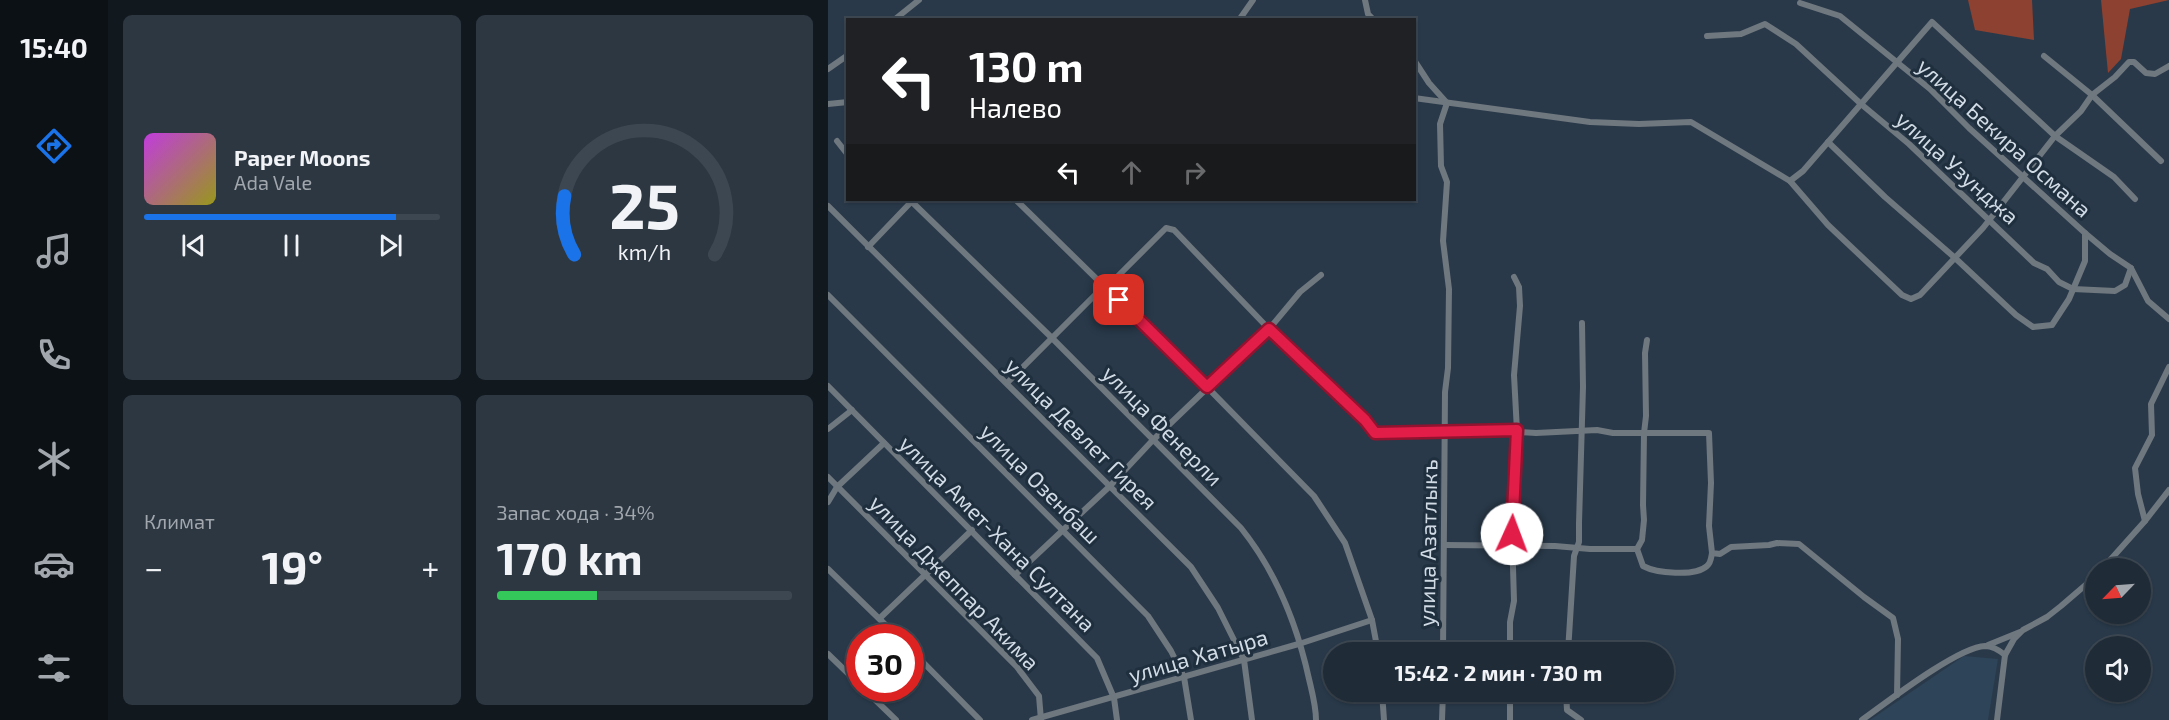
<!DOCTYPE html>
<html lang="ru">
<meta charset="utf-8">
<style>
:root{--surface:#1f2b37;--page:#2c3742;--text:#f1f3f6;--muted:#a1a7ad;--line:#3c4752;--accent:#1a73e8}
body{margin:0;font-family:"Exo 2",sans-serif;background:var(--page);color:var(--text);height:100vh;display:flex;flex-direction:column;font-size:22px;white-space:nowrap}
*{box-sizing:border-box;margin:0}
p{font-size:20px;color:var(--muted)}
.icon{flex:none;width:33px;height:33px;fill:none;stroke:currentColor;stroke-width:2;stroke-linecap:round;stroke-linejoin:round}
.map{position:relative;flex:1;overflow:hidden}
.side{display:flex;flex-direction:column;gap:15px;padding:15px;background:#11181e;width:720px}
.side>*{flex:none}
.banner{position:absolute;left:18px;top:18px;width:570px;height:183px;border-radius:0px;box-shadow:0 2px 4px #0004,0 0 0 2px var(--line);background:#202124;color:#fff;overflow:hidden}
.needle{width:39px;rotate:245deg}
.tools{position:absolute;left:1257px;top:558px;display:grid;gap:12px}
.tools a{display:grid;place-items:center;width:66px;height:66px;border-radius:50%;background:var(--surface);box-shadow:0 2px 4px #0004,0 0 0 2px var(--line);font-size:30px}
.speed{position:absolute;left:18px;top:624px;display:flex;gap:12px;font-size:30px;font-weight:700;text-align:center}
.speed>*{display:grid;place-content:center;width:78px;height:78px;border-radius:50%;background:var(--surface);box-shadow:0 2px 4px #0004,0 0 0 2px var(--line);line-height:1}
.speed .limit{border:9px solid #d22;background:#fff;color:#111}
.pin{position:absolute;display:grid;place-items:center;width:51px;height:51px;color:#fff;margin:-26px;border-radius:12px;box-shadow:0 3px 9px #0006}
.me{position:absolute;width:66px;margin:-33px;rotate:2deg;stroke-linejoin:round;filter:drop-shadow(0 0 4px #0008)}
.turn{display:flex;align-items:center;gap:21px;height:126px;padding:0 24px;font-size:27px}
.turn .icon{width:78px;height:78px;stroke-width:2.5}
.turn b{display:block;font-size:42px;line-height:51px}
.lanes{display:flex;align-items:center;height:57px;padding:0 24px;background:#0003;justify-content:center;gap:30px;direction:ltr}
.lanes .off{opacity:.35}
.big{font-size:45px;font-weight:700;line-height:1.1}
.side .widget{flex:1;display:flex;flex-direction:column;justify-content:center;gap:9px;min-width:0;padding:0 21px;border-radius:9px;background:var(--page)}
.side .dial{align-items:center;gap:0}
.dial svg{height:156px;overflow:visible;fill:none;stroke:var(--line);stroke-width:7;stroke-linecap:round;text-anchor:middle}
.dial text{fill:var(--text);stroke:none}
.song{display:flex;align-items:center;gap:18px}
.cover{width:72px;height:72px;border-radius:9px;background:linear-gradient(135deg,hsl(290 70% 55%),hsl(60 70% 35%))}
.played{height:6px;border-radius:3px;background:linear-gradient(90deg,var(--accent) 85%,var(--line) 85%)}
.keys{display:flex;justify-content:space-around;direction:ltr}
.heat{display:flex;justify-content:space-between;align-items:center;font-size:33px;direction:ltr}
.charge{height:9px;border-radius:4px;background:linear-gradient(90deg,#34c759 34%,var(--line) 0)}
.side .tiles{flex:1;display:grid;gap:15px;grid-template-columns:repeat(2,1fr)}
.trip{position:absolute;left:495px;top:642px;width:351px;height:60px;border-radius:30px;background:var(--surface);box-shadow:0 2px 4px #0004,0 0 0 2px var(--line);font-weight:700;line-height:60px;text-align:center}
main{display:flex;flex:1;min-height:0}
.tab-bar{display:flex;flex-direction:column;width:108px;justify-content:space-around;align-items:center;background:#0c1116;color:var(--muted)}
.tab-bar .icon{width:42px;height:42px}
.tab-bar .on{color:var(--accent)}
.tab-bar b{font-size:27px;color:var(--text)}
.map>svg:first-child{display:block}
</style>
<main>
<nav class="tab-bar">
<b>15:40</b>
<svg class="icon on" aria-label="directions" viewBox="0 0 24 24"><path d="M12 3l9 9-9 9-9-9zM9 14v-3h6M13 9l2 2-2 2"/></svg>
<svg class="icon" aria-label="music" viewBox="0 0 24 24"><path d="M9 18V5l10-2v13"/><circle cx="6" cy="18" r="3"/><circle cx="16" cy="16" r="3"/></svg>
<svg class="icon" aria-label="phone" viewBox="0 0 24 24"><path d="M5 4h4l2 5-3 2q2 4 5 5l2-3 5 2v4C11 20 4 13 5 4z"/></svg>
<svg class="icon" aria-label="climate" viewBox="0 0 24 24"><path d="M12 3v18M4 7l16 10M4 17L20 7"/></svg>
<svg class="icon" aria-label="car" viewBox="0 0 24 24"><path d="M5 17H2v-5l4-1 3-4h7l3 4 3 1v5h-3M9 17h6M6 11h13"/><circle cx="7" cy="17" r="2"/><circle cx="17" cy="17" r="2"/></svg>
<svg class="icon" aria-label="filters" viewBox="0 0 24 24"><path d="M4 7h16M4 17h16"/><circle cx="9" cy="7" r="2"/><circle cx="15" cy="17" r="2"/></svg>
</nav>
<section class="side">
<div class="tiles">
<div class="widget">
<div class="song"><i class="cover"></i><div><b>Paper Moons</b><p>Ada Vale</p></div></div>
<div class="played"></div>
<div class="keys"><svg class="icon" aria-label="previous" viewBox="0 0 24 24"><path d="M18 5L8 12l10 7zM5 5v14"/></svg><svg class="icon" aria-label="pause" viewBox="0 0 24 24"><path d="M8 5v14M16 5v14"/></svg><svg class="icon" aria-label="next" viewBox="0 0 24 24"><path d="M6 5l10 7-10 7zM19 5v14"/></svg></div>
</div>
<div class="widget dial"><svg viewBox="0 0 100 80">
<path d="M14 69A42 42 0 1 1 86 69"/>
<path d="M14 69A42 42 0 0 1 9 39" stroke="#1a73e8"/>
<text x="50" y="56" font-size="32" font-weight="700">25</text>
<text x="50" y="72" font-size="11">km/h</text>
</svg></div>
<div class="widget"><p>Климат</p>
<div class="heat"><a>−</a><b class="big">19°</b><a>+</a></div>
</div>
<div class="widget"><p>Запас хода · 34%</p><b class="big">170 km</b><div class="charge"></div></div>
</div>
</section>
<div class="map">
<svg width="1341" height="720" viewBox="0 0 1341 720">
<rect width="100%" height="100%" fill="#293949"/>
<polygon fill="#2e4458" points="1136,656 1170,659 1160,720 1042,720"/>
<g fill="#8d4130">
<polygon points="1140,0 1204,0 1206,40 1147,30"/>
<polygon points="1273,0 1341,0 1302,9 1293,59 1280,73"/>
</g>
<g fill="none" stroke-linecap="round" stroke-linejoin="round">
<g stroke="#6f777f" stroke-width="6">
<polyline points="537,0 540,14 546,20"/>
<polyline points="972,3 1012,16 1102,89 1141,128 1257,233 1282,254 1303,268 1320,301 1341,319"/>
<polyline points="66,20 91,0"/>
<polyline points="411,20 425,0"/>
<polyline points="879,36 913,34 937,24 968,44 1033,104 1081,144 1206,263 1219,269 1231,282 1245,289 1287,291 1297,285 1303,268"/>
<polyline points="1216,56 1264,95 1333,161"/>
<polyline points="586,60 601,83 619,103 612,124 613,166 619,182 615,241 621,289 620,368 617,392 615,652"/>
<polyline points="0,69 20,55"/>
<polyline points="586,98 762,122 811,124 863,122 962,181 1000,225 1074,295 1083,299 1092,295 1155,228 1227,136 1253,111 1264,95 1287,77 1301,62 1306,62 1318,73 1327,74 1341,66"/>
<polyline points="0,104 20,102"/>
<polyline points="9,141 20,155"/>
<polyline points="1000,142 1057,197 1126,257 1188,315 1205,327 1224,325 1241,299 1257,261 1257,233"/>
<polyline points="962,181 975,171 1104,22 1227,136 1286,177 1307,199"/>
<path d="M82 200 224 338 413 528C449 573 469 624 481 679 484 692 488 706 488 720"/>
<polyline points="188,200 379,387 486,496 517,543 544,620 550,652"/>
<polyline points="0,206 363,567 390,608 416,660 424,720"/>
<polyline points="40,247 85,200"/>
<polyline points="0,295 320,616 343,651 356,677 363,720"/>
<polyline points="179,383 277,285 289,277 338,228 346,230 441,329 537,420 547,433 651,430 708,433 769,430 785,433 881,433 883,483 881,526 884,553 892,554 903,547 941,545 949,543 971,544 1036,597 1065,618 1070,639 1069,695"/>
<polyline points="0,386 269,658 286,698 289,720"/>
<polyline points="0,429 24,410"/>
<polyline points="0,477 189,667 211,696 213,720"/>
<polyline points="0,502 9,487 56,443"/>
<polyline points="1317,521 1310,494 1307,468 1324,435 1323,404 1341,367"/>
<path d="M617 545 727 546 762 549H809L815 566C828 573 867 577 879 566 883 563 883 558 884 553"/>
<polyline points="809,549 814,540 816,520 815,505 816,433 818,416 817,353 819,340"/>
<polyline points="1275,568 1317,521 1341,490"/>
<polyline points="0,569 71,638"/>
<polyline points="187,575 282,486 324,441 441,329 472,292 493,275"/>
<polyline points="52,618 144,530"/>
<polyline points="1160,645 1192,632"/>
<polyline points="82,649 152,720"/>
<polyline points="682,652 682,622 686,601 684,534 689,431 686,375 692,306 691,287 686,277"/>
<polyline points="740,652 746,556 751,542 751,523 755,387 754,323"/>
<polyline points="0,654 32,685"/>
<polyline points="35,688 68,720"/>
<polyline points="554,692 556,720"/>
<polyline points="738,692 739,710 753,720"/>
<polyline points="204,720 474,643 544,620"/>
<polyline points="614,720 615,692"/>
<polyline points="682,720 682,692"/>
<path d="M1034 720C1059 702 1130 647 1157 646 1165 646 1171 650 1177 655"/>
<polyline points="1169,720 1177,655 1186,639 1195,630 1219,617 1233,606 1268,576"/>
</g>
</g>
<g fill="none" stroke-linecap="round" stroke-linejoin="round">
<g stroke="#92132f" stroke-width="15">
<polyline id="route" points="291,300 379,387 441,329 537,420 547,433 689,430 684,534"/>
</g>
<use href="#route" stroke="#e11d48" stroke-width="10"/>
</g>
<g text-anchor="middle" dominant-baseline="central" stroke-width="6" stroke-linejoin="round" paint-order="stroke">
<g font-size="22" fill="#d1dbe5" stroke="#1f2f3e">
<text transform="translate(1177 137) rotate(42)">улица Бекира Османа</text>
<text transform="translate(1130 167) rotate(42)">улица Узунджа</text>
<text transform="translate(335 425) rotate(45)">улица Фенерли</text>
<text transform="translate(254 433) rotate(45)">улица Девлет Гирея</text>
<text transform="translate(213 483) rotate(45)">улица Озенбаш</text>
<text transform="translate(170 533) rotate(45)">улица Амет-Хана Султана</text>
<text transform="translate(599 543) rotate(-89)">улица Азатлыкъ</text>
<text transform="translate(127 582) rotate(46)">улица Джеппар Акима</text>
<text transform="translate(370 655) rotate(-16)">улица Хатыра</text>
</g>
</g>
</svg>
<div class="tools">
<a><svg class="needle" viewBox="-14 -14 28 28"><path d="M0-13l5 13h-10z" fill="#e53935"/><path d="M0 13l5-13h-10z" fill="#a1a7ad"/></svg></a>
<a><svg class="icon" aria-label="sound" viewBox="0 0 24 24"><path d="M4 9h4l5-4v14l-5-4H4zM17 9q2 3 0 6"/></svg></a>
</div>
<div class="speed"><div class="limit">30</div></div>
<div class="pin" style="left:291px;top:300px;background:#d93025"><svg class="icon" aria-label="arrive" viewBox="0 0 24 24"><path d="M6 21V4h12l-3 4 3 4H6"/></svg></div>
<svg class="me" style="left:684px;top:534px" viewBox="-20 -20 40 40"><circle r="19" fill="#fff"/><path d="M0-13L10 11 0 6-10 11z" fill="#e11d48"/></svg>
<div class="trip">15:42 · 2 мин · 730 m</div>
<div class="banner">
<div class="turn"><svg class="icon" aria-label="left" viewBox="0 0 24 24"><path d="M17 20v-9H6M10 6l-5 5 5 5"/></svg><div><b>130 m</b>Налево</div></div>
<div class="lanes"><svg class="icon" aria-label="left" viewBox="0 0 24 24"><path d="M17 20v-9H6M10 6l-5 5 5 5"/></svg><svg class="icon off" aria-label="ahead" viewBox="0 0 24 24"><path d="M12 20V5M6 11l6-6 6 6"/></svg><svg class="icon off" aria-label="right" viewBox="0 0 24 24"><path d="M7 20v-9h11M14 6l5 5-5 5"/></svg></div>
</div>
</div>
</main>
